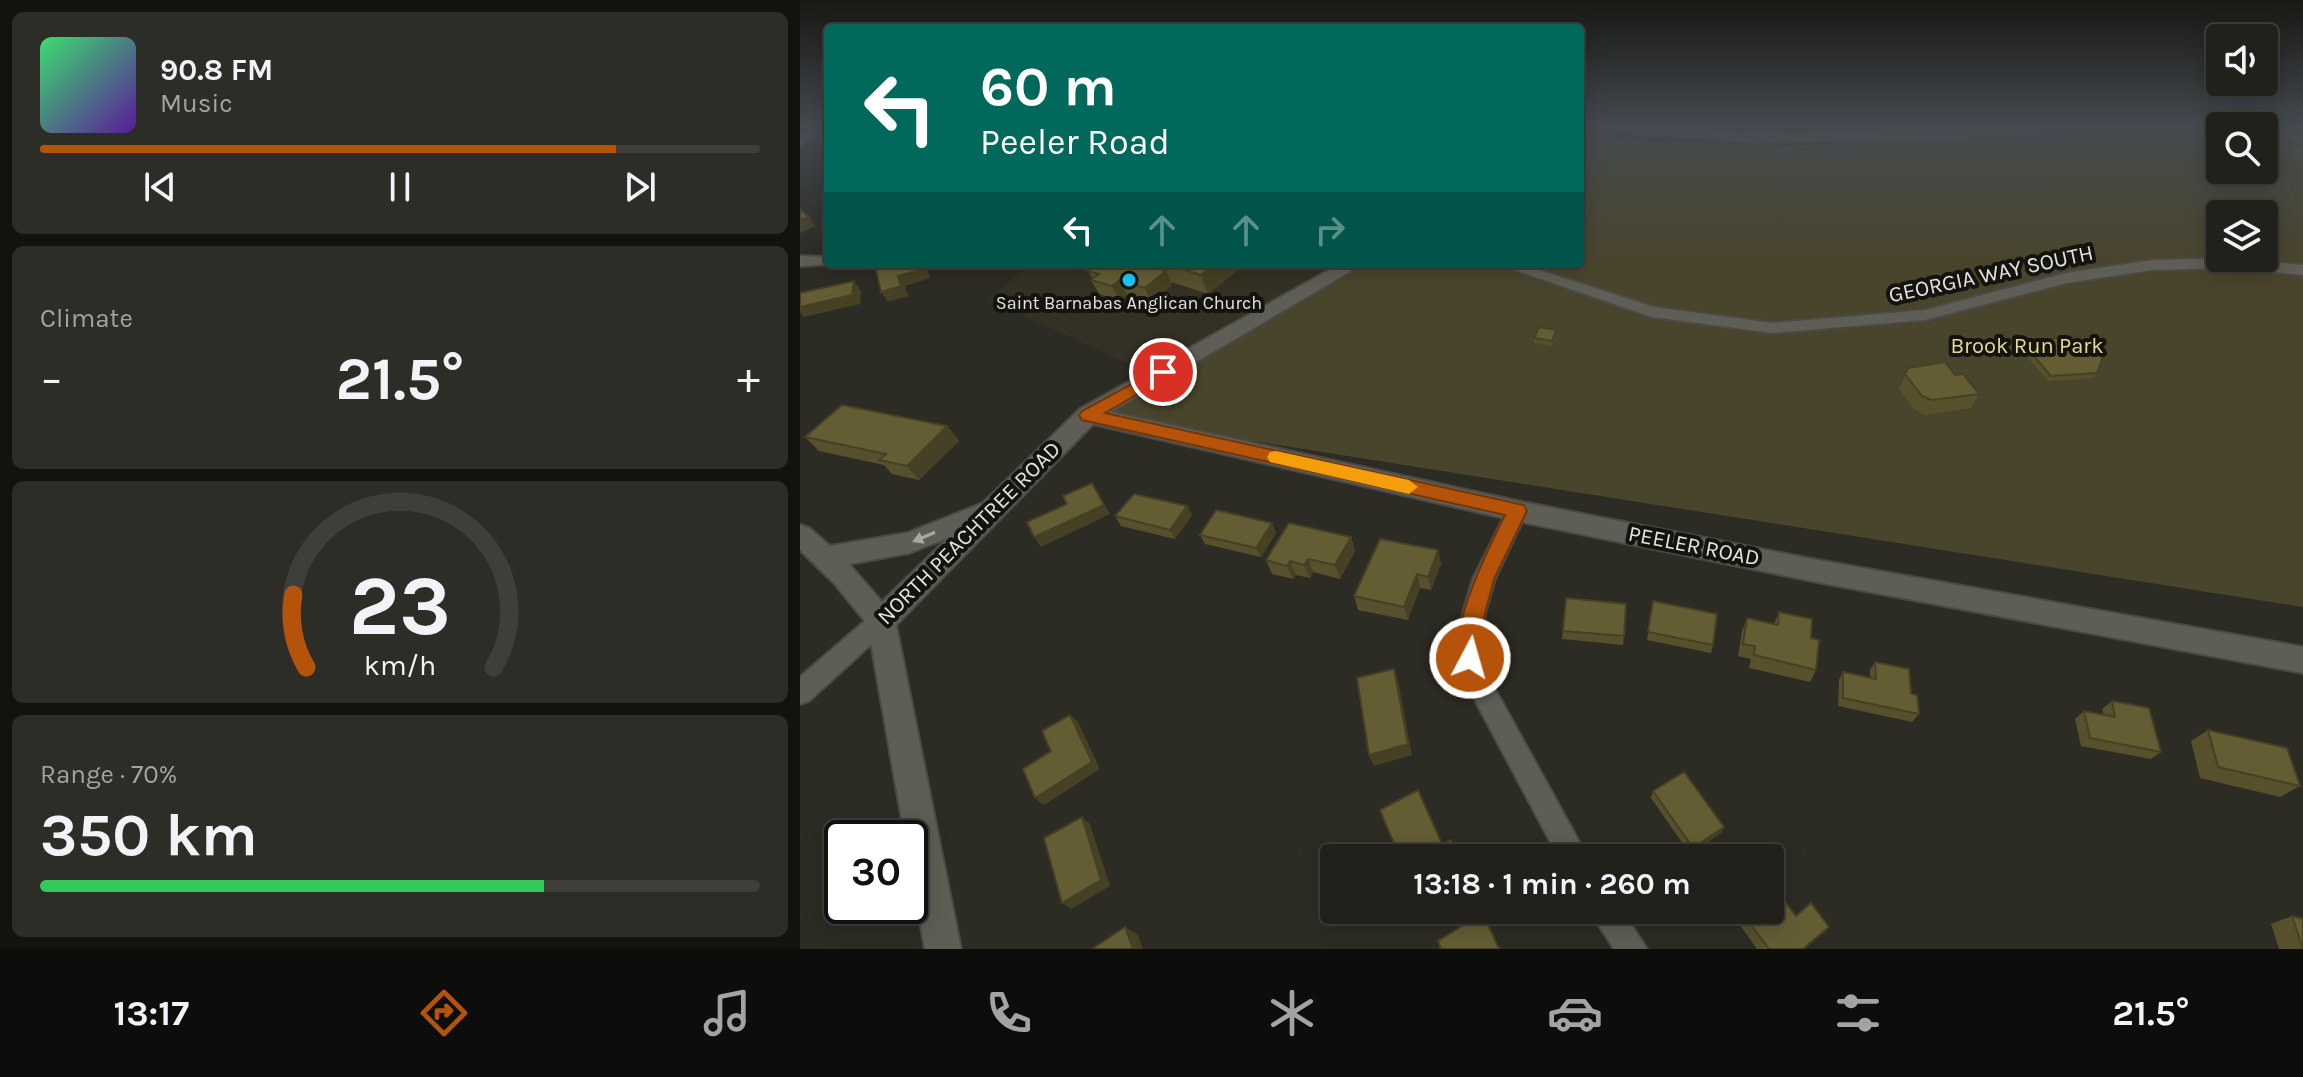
<!DOCTYPE html>
<meta charset="utf-8">
<style>
:root{--surface:#21201b;--page:#2d2d28;--text:#f1f3f6;--muted:#a2a3a3;--line:#3e3e3a;--accent:#b45309}
body{margin:0;font-family:Karla,sans-serif;background:var(--page);color:var(--text);height:100vh;display:flex;flex-direction:column;font-size:30px;white-space:nowrap}
*{box-sizing:border-box;margin:0}
p{font-size:26px;color:var(--muted)}
.icon{flex:none;width:44px;height:44px;fill:none;stroke:currentColor;stroke-width:2;stroke-linecap:round;stroke-linejoin:round}
.map{position:relative;flex:1;overflow:hidden}
.details{display:flex;flex-direction:column;gap:12px;padding:12px;background:#12120f;width:800px}
.details>*{flex:none}
.guide{position:absolute;left:24px;top:24px;width:760px;height:244px;border-radius:8px;box-shadow:0 4px 20px #0003,0 0 0 2px var(--line);background:#00695c;color:#fff;overflow:hidden}
.tools{position:absolute;left:1406px;top:24px;display:grid;gap:16px}
.tools a{display:grid;place-items:center;width:72px;height:72px;border-radius:8px;background:var(--surface);box-shadow:0 4px 20px #0003,0 0 0 2px var(--line);font-size:40px}
.speed{position:absolute;left:24px;top:820px;display:flex;gap:16px;font-size:40px;font-weight:700;text-align:center}
.speed>*{display:grid;place-content:center;width:104px;height:104px;border-radius:50%;background:var(--surface);box-shadow:0 4px 20px #0003,0 0 0 2px var(--line);line-height:1}
.speed .limit{border:4px solid #111;border-radius:12px;background:#fff;color:#111}
.pin{position:absolute;display:grid;place-items:center;width:68px;height:68px;color:#fff;margin:-34px;border:4px solid #fff;border-radius:50%;box-shadow:0 2px 8px #0007}
.me{position:absolute;width:88px;margin:-44px;rotate:6deg;stroke-linejoin:round;filter:drop-shadow(0 0 6px #0008)}
.turn{display:flex;align-items:center;gap:28px;height:168px;padding:0 24px;font-size:36px}
.turn .icon{width:104px;height:104px;stroke-width:2.5}
.turn b{display:block;font-size:56px;line-height:68px}
.lanes{display:flex;align-items:center;height:76px;padding:0 24px;background:#0003;justify-content:center;gap:40px;direction:ltr}
.lanes .off{opacity:.35}
.big{font-size:60px;font-weight:700;line-height:1.1}
.details .card{flex:1;display:flex;flex-direction:column;justify-content:center;gap:12px;min-width:0;padding:0 28px;border-radius:12px;background:var(--page)}
.details .dial{align-items:center;gap:0}
.dial svg{height:208px;overflow:visible;fill:none;stroke:var(--line);stroke-width:7;stroke-linecap:round;text-anchor:middle}
.dial text{fill:var(--text);stroke:none}
.song{display:flex;align-items:center;gap:24px}
.cover{width:96px;height:96px;border-radius:12px;background:linear-gradient(135deg,hsl(140 70% 55%),hsl(270 70% 35%))}
.played{height:8px;border-radius:4px;background:linear-gradient(90deg,var(--accent) 80%,var(--line) 80%)}
.keys{display:flex;justify-content:space-around;direction:ltr}
.heat{display:flex;justify-content:space-between;align-items:center;font-size:44px;direction:ltr}
.charge{height:12px;border-radius:6px;background:linear-gradient(90deg,#34c759 70%,var(--line) 0)}
.trip{position:absolute;left:520px;top:844px;width:464px;height:80px;border-radius:8px;background:var(--surface);box-shadow:0 4px 20px #0003,0 0 0 2px var(--line);font-weight:700;line-height:80px;text-align:center}
.tab-bar{display:flex;height:128px;justify-content:space-around;align-items:center;background:#0d0d0b;color:var(--muted)}
.tab-bar .icon{width:56px;height:56px}
.tab-bar .selected{color:var(--accent)}
.tab-bar b{font-size:36px;color:var(--text)}
main{display:flex;flex:1;min-height:0}
.map>svg:first-child{display:block}
</style>
<main>
<section class="details">
<div class="card">
<div class="song"><i class="cover"></i><div><b>90.8 FM</b><p>Music</p></div></div>
<div class="played"></div>
<div class="keys"><svg class="icon" aria-label="previous" viewBox="0 0 24 24"><path d="M18 5L8 12l10 7zM5 5v14"/></svg><svg class="icon" aria-label="pause" viewBox="0 0 24 24"><path d="M8 5v14M16 5v14"/></svg><svg class="icon" aria-label="next" viewBox="0 0 24 24"><path d="M6 5l10 7-10 7zM19 5v14"/></svg></div>
</div>
<div class="card"><p>Climate</p>
<div class="heat"><a>−</a><b class="big">21.5°</b><a>+</a></div>
</div>
<div class="card dial"><svg viewBox="0 0 100 80">
<path d="M14 69A42 42 0 1 1 86 69"/>
<path d="M14 69A42 42 0 0 1 9 41" stroke="#b45309"/>
<text x="50" y="56" font-size="32" font-weight="700">23</text>
<text x="50" y="72" font-size="11">km/h</text>
</svg></div>
<div class="card"><p>Range · 70%</p><b class="big">350 km</b><div class="charge"></div></div>
</section>
<div class="map">
<svg width="1503" height="949" viewBox="0 0 1503 949">
<rect width="100%" height="100%" fill="#2c2b24"/>
<g fill="#333123">
<polygon points="838,126 1167,126 913,132"/>
<polygon points="231,264 545,264 343,371 188,299"/>
</g>
<path fill="#49452d" fill-rule="evenodd" d="M1336 126H1420V170H1464V126H1503V607L288 415 548 264H780V134L846 141 988 146ZM1420 214H1464V258H1420Z"/>
<g fill="none" stroke-linecap="round" stroke-linejoin="round">
<g stroke="#4b4944" stroke-width="4">
<g id="street">
<polygon points="11,126 25,126 0,146 0,135"/>
<polygon points="785,126 846,126 954,134 1276,126 1270,130 1176,137 954,142 791,130"/>
<polygon points="0,256 28,257 28,264 34,264 0,266"/>
<polygon points="1428,258 1503,265 1503,275 1428,268 1352,270 1267,283 1125,320 973,333 852,317 697,264 721,264 854,307 973,323 1125,310 1266,273 1352,260"/>
<polygon points="717,503 724,505 727,511 695,579 685,613 682,658 695,689 788,858 759,858 677,704 658,658 663,613 673,579 710,505"/>
<polygon points="81,611 89,614 93,621 89,628 9,701 0,704 0,677 73,614"/>
<polygon points="789,910 822,910 847,949 814,949"/>
</g>
</g>
<g stroke="#4b4944" stroke-width="4">
<path id="secondary" d="M540 264H563L311 412 717 501 1012 559 1503 647V673L1012 581 717 521 293 424 96 625 161 949H125L110 864V838H105L68 625 34 583 0 550V525L9 528 30 546 107 533 183 503 280 409ZM148 538 82 602 49 564 109 553Z"/>
</g>
<use href="#street" fill="#5f5e56" fill-rule="evenodd"/>
<use href="#secondary" fill="#5f5e56" fill-rule="evenodd"/>
</g>
<g fill="#56502d">
<polygon points="1464,129 1503,137 1503,161 1464,153"/>
<polygon points="349,264 350,266 354,267 352,264 445,264 408,294 371,282 372,285 351,302 327,295 319,300 299,294 291,280 293,279 288,271"/>
<polygon points="756,330 756,335 752,346 734,343 734,338"/>
<polygon points="1221,341 1297,373 1294,378 1248,381 1218,346"/>
<polygon points="1108,368 1179,394 1171,408 1125,415 1115,410 1099,389"/>
<polygon points="147,426 159,441 119,480 92,474 84,465 19,451 5,437"/>
<polygon points="387,506 392,515 375,539 321,526 315,516"/>
<polygon points="476,533 461,557 405,544 400,535"/>
<polygon points="551,537 555,551 540,579 513,572 510,578 496,575 493,579 472,574 466,560"/>
<polygon points="638,550 641,564 631,590 620,588 608,620 558,610 554,596"/>
<polygon points="853,601 913,645 911,653 847,640"/>
<polygon points="979,612 1011,638 1016,670 1010,682 949,668 951,659 938,656 942,631 947,618 974,624"/>
<polygon points="763,631 824,636 823,645 762,639"/>
<polygon points="1075,662 1111,694 1119,714 1112,722 1038,706 1039,680 1043,672 1070,677 1070,670"/>
<polygon points="1312,701 1361,752 1351,759 1281,746 1275,719 1284,711 1304,715 1302,709"/>
<polygon points="1408,730 1500,786 1480,797 1400,778 1391,741"/>
<polygon points="853,791 924,827 921,833 890,854 851,798"/>
<polygon points="929,910 970,910 1004,949 957,949"/>
<polygon points="1492,916 1503,949 1479,949 1471,924"/>
</g>
<g fill="#464124">
<polygon points="9,217 16,226 0,233 0,220"/>
<polygon points="122,264 125,264 127,267 130,278 105,286 108,296 88,302 81,292 98,276"/>
<polygon points="415,264 445,264 408,294 401,275"/>
<polygon points="366,271 372,285 351,302 345,288"/>
<polygon points="320,280 327,295 319,300 312,286"/>
<polygon points="54,281 61,291 60,304 4,317 0,312 0,307"/>
<polygon points="147,426 159,441 119,480 107,466"/>
<polygon points="292,483 310,514 241,547 234,537"/>
<polygon points="387,506 392,515 375,539 370,530"/>
<polygon points="472,523 476,533 461,557 456,548"/>
<polygon points="551,537 555,551 540,579 535,565"/>
<polygon points="638,550 641,564 631,590 628,577"/>
<polygon points="508,559 513,572 510,578 504,565"/>
<polygon points="490,561 496,575 493,579 487,566"/>
<polygon points="617,574 620,588 608,620 604,607"/>
<polygon points="594,669 598,681 612,755 574,766 569,755"/>
<polygon points="270,715 278,722 300,769 244,805 235,798"/>
<polygon points="282,817 290,824 310,886 271,909 262,903"/>
<polygon points="924,827 921,833 890,854 893,848"/>
<polygon points="325,927 338,935 343,949 333,949"/>
</g>
<g fill="#645d34" stroke="#464124" stroke-width="2">
<polygon points="1464,129 1503,137 1503,145 1464,138"/>
<polygon points="0,209 9,217 0,220"/>
<polygon points="96,264 122,264 123,269 98,276 101,286 81,292 76,270"/>
<polygon points="298,264 342,264 366,271 345,288 320,280 312,286 291,280 299,274 288,271"/>
<polygon points="366,264 415,264 401,275"/>
<polygon points="54,281 52,295 0,307 0,293"/>
<polygon points="739,327 756,330 752,341 734,338"/>
<polygon points="1293,336 1305,351 1297,373 1251,376 1221,341"/>
<polygon points="1145,362 1155,375 1163,374 1179,394 1132,400 1122,396 1105,374 1108,368"/>
<polygon points="42,405 147,426 107,466 79,460 86,454 5,437"/>
<polygon points="292,483 304,505 234,537 227,522 267,504 263,496"/>
<polygon points="334,494 387,506 370,530 315,516"/>
<polygon points="416,510 472,523 456,548 400,535"/>
<polygon points="489,523 551,537 535,565 508,559 504,565 490,561 487,566 466,560"/>
<polygon points="580,539 638,550 628,577 617,574 604,607 554,596"/>
<polygon points="766,598 826,604 824,636 763,631"/>
<polygon points="853,601 917,614 913,645 848,632"/>
<polygon points="979,612 1012,619 1011,638 1019,640 1016,670 954,655 955,646 943,644 947,618 978,625"/>
<polygon points="1075,662 1109,669 1111,694 1117,695 1119,714 1043,698 1043,672 1076,679"/>
<polygon points="594,669 608,744 569,755 557,678"/>
<polygon points="1312,701 1349,708 1361,752 1290,738 1284,711 1315,717"/>
<polygon points="270,715 292,762 235,798 223,769 251,751 242,731"/>
<polygon points="1408,730 1487,748 1500,786 1418,767"/>
<polygon points="884,772 924,827 893,848 853,791"/>
<polygon points="618,790 642,844 651,840 659,858 600,858 580,810"/>
<polygon points="282,817 301,880 262,903 244,838"/>
<polygon points="948,853 952,858 941,858"/>
<polygon points="970,882 996,916 1011,903 1029,927 1003,949 969,949 940,910 970,910"/>
<polygon points="683,913 699,949 641,949 638,941"/>
<polygon points="1492,916 1503,919 1503,949"/>
<polygon points="325,927 333,949 292,949"/>
</g>
<defs><path id="oneway-solid" d="M-6-.8H1V-3.2L6.5 0L1 3.2V.8H-6Z" transform="scale(2)"/></defs>
<use fill="#a8a8a1" href="#oneway-solid" transform="translate(124 537) rotate(157)"/>
<linearGradient id="sky" x2="0" y2="1"><stop stop-color="#181814"/><stop offset="0.49" stop-color="#454a50"/><stop offset="1" stop-color="#454a50" stop-opacity="0"/></linearGradient>
<rect width="1503" height="259" fill="url(#sky)"/>
<path fill="#b45309" stroke="#753606" stroke-width="2" d="M363 367 371 372 369 376 305 413 724 505 727 511 694 579 685 613 677 665 670 667 662 665C646 630 689 548 705 515L282 420 279 415 282 411Z"/>
<polygon fill="#f59e0b" points="476,451 609,480 618,487 609,494 470,462 467,457 470,452"/>
<circle fill="#1acafc" stroke="#141310" stroke-width="3" cx="329" cy="280" r="8"/>
<g text-anchor="middle" dominant-baseline="central" stroke-width="8" stroke-linejoin="round" paint-order="stroke">
<g font-size="18" fill="#e4e4df" stroke="#141310">
<text x="329" y="303">Saint Barnabas Anglican Church</text>
</g>
<g font-size="22" fill="#e4e4df" stroke="#141310">
<text transform="translate(1191 274) rotate(-12)">GEORGIA WAY SOUTH</text>
<text transform="translate(169 533) rotate(-45)">NORTH PEACHTREE ROAD</text>
<text transform="translate(894 546) rotate(11)">PEELER ROAD</text>
</g>
<g font-size="22" fill="#e6db95" stroke="#141310">
<text x="1227" y="346">Brook Run Park</text>
</g>
</g>
</svg>
<div class="tools">
<a><svg class="icon" aria-label="sound" viewBox="0 0 24 24"><path d="M4 9h4l5-4v14l-5-4H4zM17 9q2 3 0 6"/></svg></a>
<a><svg class="icon" aria-label="search" viewBox="0 0 24 24"><circle cx="10" cy="10" r="6"/><path d="M15 15l6 6"/></svg></a>
<a><svg class="icon" aria-label="layers" viewBox="0 0 24 24"><path d="M12 4l9 5-9 5-9-5zM3 14l9 5 9-5"/></svg></a>
</div>
<div class="speed"><div class="limit">30</div></div>
<div class="pin" style="left:363px;top:372px;background:#d93025"><svg class="icon" aria-label="arrive" viewBox="0 0 24 24"><path d="M6 21V4h12l-3 4 3 4H6"/></svg></div>
<svg class="me" style="left:670px;top:658px" viewBox="-20 -20 40 40"><circle r="17" fill="#b45309" stroke="#fff" stroke-width="3"/><path d="M0-11L8 9 0 5-8 9z" fill="#fff"/></svg>
<div class="trip">13:18 · 1 min · 260 m</div>
<div class="guide">
<div class="turn"><svg class="icon" aria-label="left" viewBox="0 0 24 24"><path d="M17 20v-9H6M10 6l-5 5 5 5"/></svg><div><b>60 m</b>Peeler Road</div></div>
<div class="lanes"><svg class="icon" aria-label="left" viewBox="0 0 24 24"><path d="M17 20v-9H6M10 6l-5 5 5 5"/></svg><svg class="icon off" aria-label="ahead" viewBox="0 0 24 24"><path d="M12 20V5M6 11l6-6 6 6"/></svg><svg class="icon off" aria-label="ahead" viewBox="0 0 24 24"><path d="M12 20V5M6 11l6-6 6 6"/></svg><svg class="icon off" aria-label="right" viewBox="0 0 24 24"><path d="M7 20v-9h11M14 6l5 5-5 5"/></svg></div>
</div>
</div>
</main>
<nav class="tab-bar">
<b>13:17</b>
<svg class="icon selected" aria-label="directions" viewBox="0 0 24 24"><path d="M12 3l9 9-9 9-9-9zM9 14v-3h6M13 9l2 2-2 2"/></svg>
<svg class="icon" aria-label="music" viewBox="0 0 24 24"><path d="M9 18V5l10-2v13"/><circle cx="6" cy="18" r="3"/><circle cx="16" cy="16" r="3"/></svg>
<svg class="icon" aria-label="phone" viewBox="0 0 24 24"><path d="M5 4h4l2 5-3 2q2 4 5 5l2-3 5 2v4C11 20 4 13 5 4z"/></svg>
<svg class="icon" aria-label="climate" viewBox="0 0 24 24"><path d="M12 3v18M4 7l16 10M4 17L20 7"/></svg>
<svg class="icon" aria-label="car" viewBox="0 0 24 24"><path d="M5 17H2v-5l4-1 3-4h7l3 4 3 1v5h-3M9 17h6M6 11h13"/><circle cx="7" cy="17" r="2"/><circle cx="17" cy="17" r="2"/></svg>
<svg class="icon" aria-label="filters" viewBox="0 0 24 24"><path d="M4 7h16M4 17h16"/><circle cx="9" cy="7" r="2"/><circle cx="15" cy="17" r="2"/></svg>
<b>21.5°</b>
</nav>
